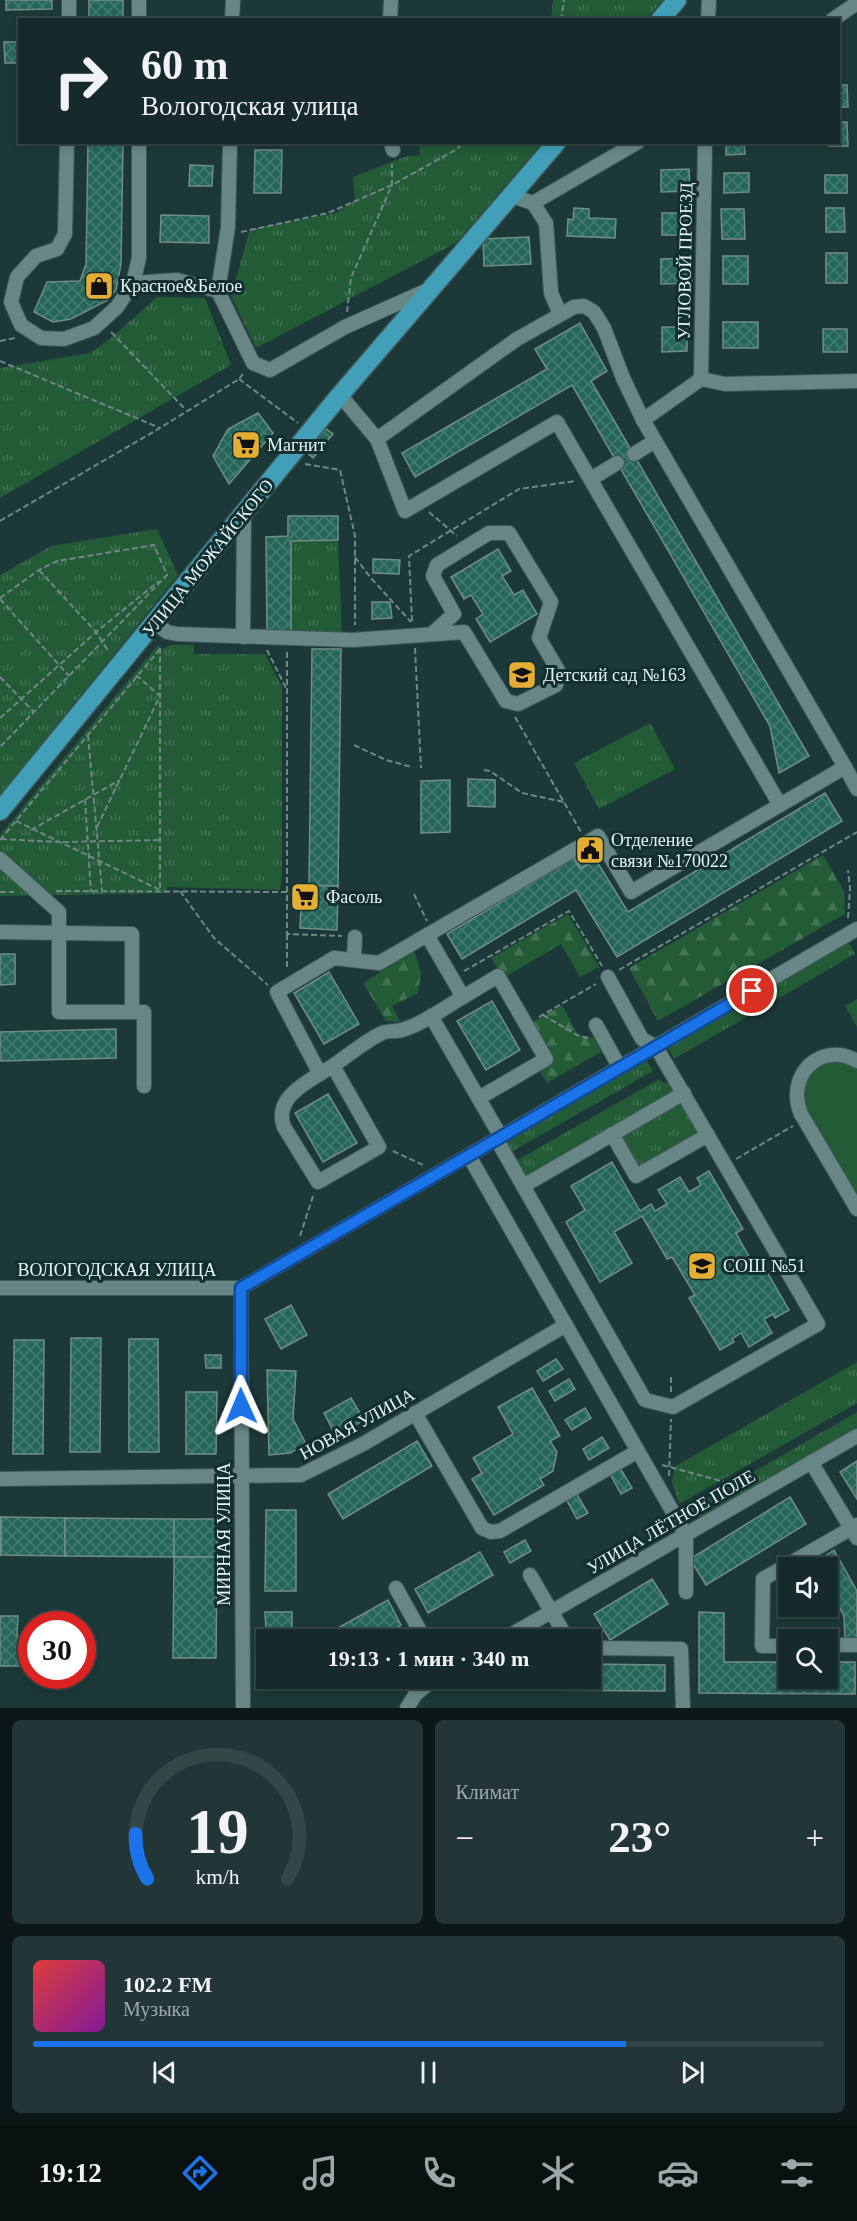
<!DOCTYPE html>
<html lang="ru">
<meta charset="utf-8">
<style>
:root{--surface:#162a2b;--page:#233637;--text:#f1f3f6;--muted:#9ea7a9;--line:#354647;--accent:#1a73e8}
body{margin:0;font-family:"Times New Roman",serif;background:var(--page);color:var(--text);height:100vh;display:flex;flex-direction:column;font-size:22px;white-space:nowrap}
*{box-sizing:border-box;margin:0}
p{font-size:20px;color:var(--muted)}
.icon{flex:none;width:33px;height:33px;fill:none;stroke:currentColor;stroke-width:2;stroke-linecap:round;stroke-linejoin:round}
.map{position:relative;height:1708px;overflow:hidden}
.panel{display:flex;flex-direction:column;gap:12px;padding:12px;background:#0c1718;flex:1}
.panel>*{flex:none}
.hud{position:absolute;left:18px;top:18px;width:822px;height:126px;border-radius:0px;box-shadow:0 3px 9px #0003,0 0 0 2px var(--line);background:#162a2b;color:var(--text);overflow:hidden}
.buttons{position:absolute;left:778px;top:1557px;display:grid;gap:12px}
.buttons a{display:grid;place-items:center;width:60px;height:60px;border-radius:0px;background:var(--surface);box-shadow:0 3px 9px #0003,0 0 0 2px var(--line);font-size:30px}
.speed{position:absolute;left:18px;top:1611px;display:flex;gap:12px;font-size:30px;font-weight:700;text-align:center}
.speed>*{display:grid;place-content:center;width:78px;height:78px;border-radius:50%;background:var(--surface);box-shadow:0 3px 9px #0003,0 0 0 2px var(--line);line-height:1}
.speed .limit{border:9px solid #d22;background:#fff;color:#111}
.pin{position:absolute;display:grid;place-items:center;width:51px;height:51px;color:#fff;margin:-26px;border:3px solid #fff;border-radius:50%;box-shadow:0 2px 6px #0007}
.me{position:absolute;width:66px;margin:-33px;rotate:359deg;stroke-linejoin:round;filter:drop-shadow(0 0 4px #0008)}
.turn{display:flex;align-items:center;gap:21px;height:126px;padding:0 24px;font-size:27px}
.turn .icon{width:78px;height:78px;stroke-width:2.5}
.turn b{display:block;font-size:42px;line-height:51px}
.big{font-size:45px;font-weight:700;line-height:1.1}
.panel .widget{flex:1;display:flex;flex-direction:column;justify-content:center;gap:9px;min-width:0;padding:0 21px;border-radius:9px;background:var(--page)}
.panel .dial{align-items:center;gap:0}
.dial svg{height:156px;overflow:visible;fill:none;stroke:var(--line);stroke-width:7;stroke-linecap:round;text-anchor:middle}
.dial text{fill:var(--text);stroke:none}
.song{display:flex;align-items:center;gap:18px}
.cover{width:72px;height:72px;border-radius:9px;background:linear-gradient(135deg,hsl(0 70% 55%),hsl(290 70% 35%))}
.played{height:6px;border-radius:3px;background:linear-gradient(90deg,var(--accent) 75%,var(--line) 75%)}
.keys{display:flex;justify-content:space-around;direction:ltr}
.heat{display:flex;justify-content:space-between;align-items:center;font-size:33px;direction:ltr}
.panel .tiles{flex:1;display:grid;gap:12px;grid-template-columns:1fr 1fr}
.widget:last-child{grid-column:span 2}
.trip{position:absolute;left:256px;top:1629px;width:345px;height:60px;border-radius:0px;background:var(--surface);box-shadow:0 3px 9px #0003,0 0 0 2px var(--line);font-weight:700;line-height:60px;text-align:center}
.tabs{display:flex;height:96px;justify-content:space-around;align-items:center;background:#091111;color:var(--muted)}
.tabs .icon{width:42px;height:42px}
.tabs .current{color:var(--accent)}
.tabs b{font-size:27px;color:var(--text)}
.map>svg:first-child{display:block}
</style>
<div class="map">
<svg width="857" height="1708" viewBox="0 0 857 1708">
<defs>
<pattern id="grass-tufts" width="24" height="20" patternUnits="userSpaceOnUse" patternTransform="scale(1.5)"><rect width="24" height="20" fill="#235b37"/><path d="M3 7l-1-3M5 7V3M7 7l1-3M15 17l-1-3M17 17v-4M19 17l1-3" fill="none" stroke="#437355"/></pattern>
<pattern id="forest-firs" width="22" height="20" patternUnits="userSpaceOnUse" patternTransform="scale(1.5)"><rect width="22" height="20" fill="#235b37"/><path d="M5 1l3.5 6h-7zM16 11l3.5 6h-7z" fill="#437355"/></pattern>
<pattern id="building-cross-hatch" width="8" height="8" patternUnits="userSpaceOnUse" patternTransform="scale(1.5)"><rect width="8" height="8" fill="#256658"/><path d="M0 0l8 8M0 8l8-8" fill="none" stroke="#447c71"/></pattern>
</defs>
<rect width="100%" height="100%" fill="#1d3839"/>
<g fill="url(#grass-tufts)">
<polygon points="553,0 663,0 646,19 551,19"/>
<polygon points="419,143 542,143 456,243 256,348 231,296 250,229 336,213 355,200 353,177 404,157 420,155"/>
<polygon points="157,297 205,298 231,365 0,498 0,368 90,353 112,337"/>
<polygon points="157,529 178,575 0,795 0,575 51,546"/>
<polygon points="338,540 342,633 291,634 291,541"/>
<polygon points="158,645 162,649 171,645 194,645 194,654 265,654 282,687 282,873 280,890 167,887 167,893 0,896 0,835"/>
<polygon points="650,723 675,769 599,809 574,763"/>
<polygon points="847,939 855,954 674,1059 666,1044"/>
<polygon points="644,1057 653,1071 511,1152 503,1138"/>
<polygon points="659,1079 663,1083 675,1084 669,1098 525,1181 514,1162"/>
<polygon points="681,1101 700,1133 638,1170 619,1138"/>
<polygon points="857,1362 857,1403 679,1504 672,1483 674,1467"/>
<polygon points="857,1412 857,1429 704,1518 684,1512"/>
</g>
<g fill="url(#forest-firs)">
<polygon points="823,855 844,891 845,914 658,1021 629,968"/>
<polygon points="568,914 599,967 580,977 561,944 503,978 491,958"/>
<polygon points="414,951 421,972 418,993 392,1006 400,1022 386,1021 363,983"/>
<polygon points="562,1005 578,1035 594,1038 601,1052 547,1083 541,1073 550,1059 531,1023"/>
</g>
<g fill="#235b37">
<polygon points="857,999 857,1027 845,1006"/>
<path d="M831 1062 848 1064 857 1069V1202C843 1179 798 1114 802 1089 804 1075 819 1065 831 1062Z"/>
</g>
<g fill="url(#building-cross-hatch)" stroke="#718d85" stroke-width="1.5">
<polygon points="6,0 52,0 52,9 6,10"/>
<rect x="89" y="0" width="34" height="20"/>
<polygon points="4,42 17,42 18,63 5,63"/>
<polygon points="838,85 847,85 848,107 838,107"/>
<polygon points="838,122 847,122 848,146 828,146 828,142 838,142"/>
<polygon points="88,142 123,142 121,264 116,290 108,300 71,319 53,322 34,312 47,282 80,281 86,264"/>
<polygon points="726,142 744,142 745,154 726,155"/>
<polygon points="255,150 282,150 281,193 254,193"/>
<polygon points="190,165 213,166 212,186 189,186"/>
<polygon points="689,169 690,191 661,192 661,170"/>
<polygon points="724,173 749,173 749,192 724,193"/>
<rect x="825" y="175" width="22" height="18"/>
<polygon points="574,208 589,209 589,218 616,219 615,238 567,236 568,219 573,220"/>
<polygon points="826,208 844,208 845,232 826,232"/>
<polygon points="721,209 744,209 745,239 722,239"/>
<rect x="662" y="213" width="28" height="22"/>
<polygon points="161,215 209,216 209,243 160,242"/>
<polygon points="529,237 531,264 484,266 483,239"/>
<rect x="826" y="253" width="21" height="30"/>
<rect x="723" y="256" width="25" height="28"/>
<polygon points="691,258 692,283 661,284 661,259"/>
<rect x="723" y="322" width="35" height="26"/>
<polygon points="580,323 607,371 591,381 809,756 779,773 770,726 572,385 415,477 402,453 547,369 535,349"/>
<polygon points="662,327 687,327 687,351 662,352"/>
<rect x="823" y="329" width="24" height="23"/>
<polygon points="258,413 273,433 229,484 213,456 228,429"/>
<polygon points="325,428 333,434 313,458 305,451"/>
<polygon points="288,516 338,516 338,540 291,541 291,634 267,634 266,537 288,536"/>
<polygon points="498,549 511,571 502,576 514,595 523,590 537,614 490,642 476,619 483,614 471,595 464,599 451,577"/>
<polygon points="373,559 400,560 399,574 373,573"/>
<polygon points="372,602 390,602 392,618 372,619"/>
<polygon points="312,649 341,649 338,886 309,886"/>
<polygon points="468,779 495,780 495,807 468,806"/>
<polygon points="450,780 450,832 421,833 421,781"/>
<polygon points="825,793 842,821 617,957 576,890 462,959 447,934 574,858 580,869 596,860 628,912"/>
<polygon points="594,841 602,856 581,868 573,853"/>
<polygon points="302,885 338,886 337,930 300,928"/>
<polygon points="0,954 15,954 15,984 0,985"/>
<polygon points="329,972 359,1024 324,1044 294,993"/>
<polygon points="492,1001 520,1050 486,1070 457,1021"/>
<polygon points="116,1029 116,1058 0,1061 0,1032"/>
<polygon points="328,1094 357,1143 323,1162 295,1113"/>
<polygon points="612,1162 640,1211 651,1204 655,1211 667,1204 658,1190 680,1177 689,1192 701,1185 697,1178 709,1171 743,1229 736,1233 752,1262 759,1258 789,1310 775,1318 773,1314 764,1319 772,1333 749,1347 741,1333 732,1339 734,1342 720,1350 689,1298 695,1295 672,1257 667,1259 642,1216 614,1232 632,1263 600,1282 566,1222 585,1210 571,1186"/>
<polygon points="291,1305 307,1335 281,1349 265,1319"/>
<polygon points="71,1338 101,1338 100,1452 70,1452"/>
<polygon points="129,1339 158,1339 159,1452 129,1452"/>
<polygon points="14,1340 44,1340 43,1454 13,1454"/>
<polygon points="205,1355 221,1355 221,1368 206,1368"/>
<polygon points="556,1359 563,1369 543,1381 537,1371"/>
<polygon points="267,1370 296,1371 293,1419 306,1444 290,1453 269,1455"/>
<polygon points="569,1379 575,1389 555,1401 549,1391"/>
<polygon points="532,1388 560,1436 550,1441 557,1452 553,1471 540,1479 544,1485 494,1515 472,1479 482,1473 473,1458 513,1434 498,1407"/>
<polygon points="186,1392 217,1392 216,1454 186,1454"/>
<polygon points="351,1398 364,1420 336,1436 324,1413"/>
<polygon points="585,1408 591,1418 572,1430 565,1420"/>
<polygon points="602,1437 609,1448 589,1460 583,1449"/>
<polygon points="417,1441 432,1466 343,1519 328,1494"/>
<polygon points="857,1461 857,1499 840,1472"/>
<polygon points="620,1468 632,1488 621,1494 610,1474"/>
<polygon points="576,1493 588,1513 577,1519 566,1499"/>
<polygon points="790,1497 806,1524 706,1585 690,1559"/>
<polygon points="266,1510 296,1510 296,1591 265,1591"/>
<rect x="0" y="1517" width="1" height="38"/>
<polygon points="1,1517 65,1518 65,1556 1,1555"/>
<polygon points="65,1518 174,1519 174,1557 65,1556"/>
<polygon points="174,1519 218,1519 217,1557 174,1557"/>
<polygon points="525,1540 531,1551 510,1563 504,1552"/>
<polygon points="834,1550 857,1591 857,1639 845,1640 844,1616 828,1588 828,1568 817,1568 815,1563"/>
<polygon points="480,1552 493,1575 428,1613 415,1589"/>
<polygon points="174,1557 217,1557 216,1658 173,1658"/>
<polygon points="652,1579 668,1604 610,1640 594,1614"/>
<polygon points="388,1600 401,1625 375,1640 267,1640 267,1652 265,1612 292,1612 292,1632 338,1628"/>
<polygon points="699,1612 724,1613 724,1662 789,1662 789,1678 828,1678 828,1662 855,1662 855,1694 699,1693"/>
<polygon points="0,1616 18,1616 17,1636 32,1636 32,1666 0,1666"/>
<polygon points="591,1664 665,1665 665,1691 525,1690 525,1678 591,1678"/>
<polygon points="464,1678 501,1678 501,1685 468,1683"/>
</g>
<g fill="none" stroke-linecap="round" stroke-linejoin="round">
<g stroke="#3e5758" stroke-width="16">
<g id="minor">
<polyline points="69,20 69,0"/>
<polyline points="139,20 139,0"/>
<polyline points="232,20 233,0"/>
<polyline points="390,20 391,0"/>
<polyline points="708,20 709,0"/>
<polyline points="832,20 857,3"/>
<polyline points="67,142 65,234 57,249 36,256 17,277 11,302 21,325 41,338 64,339 94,328 117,307 133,283 139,258 139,142"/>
<polyline points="391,142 393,150"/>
<polyline points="512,196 533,203 638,142"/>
<polyline points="533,203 546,223 551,293 560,314"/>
<polyline points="133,283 177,280 218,291 253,363 270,370 345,327 430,289"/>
<polyline points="218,291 228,227 230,142"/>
<polyline points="701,379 705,142"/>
<polyline points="340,395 377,439 405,511 557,422 780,805 845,767 857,789"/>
<polyline points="643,420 845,767"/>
<polyline points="377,439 517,339 574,307 584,306 594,312 604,328 623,378 643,420 701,379 725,384 857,381"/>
<polyline points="634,454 655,441"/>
<polyline points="591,479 617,463"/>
<polyline points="155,623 167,632 177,634 353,640 464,632 506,701 518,704 556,685 559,672 539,638 551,602 509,533 489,533 437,565 433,576 454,614 433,633"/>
<polyline points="243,637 244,513"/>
<polyline points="0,859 59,912 59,1012 144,1012 144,1086"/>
<polyline points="0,932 132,934 132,1012"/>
<polyline points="354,960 355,937"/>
<polyline points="463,997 498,976 546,1059 479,1098"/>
<polyline points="431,1016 501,1137"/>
<polyline points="596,1025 620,1068"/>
<path d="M857 1061C820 1040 785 1076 801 1114L857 1209"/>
<path d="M333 1066 379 1147 318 1182 284 1127C272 1095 314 1079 334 1065 349 1055 364 1042 380 1034 386 1030 395 1032 402 1030 423 1024 444 1008 463 997L427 935"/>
<polyline points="320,1074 277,992 334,958 379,963 598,836 631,892 780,805"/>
<polyline points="612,1134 636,1176 708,1135"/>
<polyline points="497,1140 645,1400 673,1407 818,1324 656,1047 642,1039 608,977"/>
<polyline points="469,1156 686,1535 686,1592"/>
<polyline points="523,1186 684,1093"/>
<polyline points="0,1288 241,1288 857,929"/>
<polyline points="241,1288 243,1708"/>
<polyline points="415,1413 482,1528 491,1532 500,1531 638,1451"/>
<polyline points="811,1462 857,1538"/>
<polyline points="0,1479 301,1475 363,1444 566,1325"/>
<polyline points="530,1575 568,1640"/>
<polyline points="396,1588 425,1640"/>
<polyline points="502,1640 857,1436"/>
<polyline points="828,1645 857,1645"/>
<polyline points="789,1646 762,1646 763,1579 857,1525"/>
<polyline points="591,1648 681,1649 683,1708"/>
<polyline points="407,1708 415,1695 435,1678"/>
</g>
</g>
<g stroke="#3e5758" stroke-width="21">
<g id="major">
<polyline points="660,20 677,0"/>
<polyline points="0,811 340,395 557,142"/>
</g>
</g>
<g stroke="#708687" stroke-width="2" stroke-dasharray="6 3" stroke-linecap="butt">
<polyline points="561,20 564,0"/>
<polyline points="241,232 328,213 392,185 457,149 464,142"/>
<polyline points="347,312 351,278 392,185 392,164"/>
<polyline points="111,332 186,410"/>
<polyline points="0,341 15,338"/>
<polyline points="0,361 160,428"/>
<polyline points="239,379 298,423"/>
<polyline points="305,464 340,470 355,536 355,625"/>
<polyline points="429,512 457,536"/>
<polyline points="0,521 160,428 239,379 243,374"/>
<polyline points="355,557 370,577 411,622"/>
<polyline points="39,570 96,632 109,652"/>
<polyline points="0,598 39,570 57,561 154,545 167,575 0,747"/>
<polyline points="0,599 69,676"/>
<polyline points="412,621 409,556 519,489 576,481"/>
<polyline points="415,648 421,768"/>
<polyline points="267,650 286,688"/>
<polyline points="287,652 287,934 342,936"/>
<polyline points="0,677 34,712"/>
<polyline points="515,717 581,832"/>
<polyline points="0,718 96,632 159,581"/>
<polyline points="88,735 102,890"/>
<polyline points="354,745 386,760 412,767"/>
<polyline points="484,770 490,771 522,793 564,802"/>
<polyline points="85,799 91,892"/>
<polyline points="16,821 160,890 160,648"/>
<polyline points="97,827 160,696 136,675"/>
<polyline points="31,830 120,780"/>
<polyline points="1,839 58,842"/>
<polyline points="0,840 160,649"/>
<polyline points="63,842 159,840"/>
<polyline points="56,891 287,892"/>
<polyline points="180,891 214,938 268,985"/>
<polyline points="0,892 14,892"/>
<polyline points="414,894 427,921"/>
<polyline points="848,918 850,888 848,870"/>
<polyline points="287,934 287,970"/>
<polyline points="619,970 857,832"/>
<polyline points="464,971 569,911 602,966"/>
<polyline points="543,1015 577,1035 588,1038"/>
<polyline points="539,1017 596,984"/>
<polyline points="393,1151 423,1165"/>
<polyline points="736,1159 793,1126"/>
<polyline points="300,1236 314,1193"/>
<polyline points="671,1392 671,1377"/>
<polyline points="662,1465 740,1486"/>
<polyline points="669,1476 671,1419"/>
</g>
<use href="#minor" stroke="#698687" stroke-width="14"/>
<use href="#major" stroke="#41a0b8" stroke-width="18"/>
</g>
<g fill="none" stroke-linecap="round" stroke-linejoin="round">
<g stroke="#114b97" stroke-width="15">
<polyline id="route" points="241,1406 241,1288 752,991"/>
</g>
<use href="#route" stroke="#1a73e8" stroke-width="10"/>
</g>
<defs>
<g id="shop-square" transform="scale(1.5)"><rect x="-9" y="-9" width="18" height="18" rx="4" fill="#e4ae35" stroke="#122e2f"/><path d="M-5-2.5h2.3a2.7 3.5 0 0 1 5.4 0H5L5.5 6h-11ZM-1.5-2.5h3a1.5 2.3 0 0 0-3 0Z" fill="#111"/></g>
<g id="supermarket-square" transform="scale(1.5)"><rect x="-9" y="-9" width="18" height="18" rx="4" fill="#e4ae35" stroke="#122e2f"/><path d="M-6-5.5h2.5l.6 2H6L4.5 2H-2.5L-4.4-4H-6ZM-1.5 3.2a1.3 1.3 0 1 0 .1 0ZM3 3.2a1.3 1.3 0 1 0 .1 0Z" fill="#111"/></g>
<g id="school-square" transform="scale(1.5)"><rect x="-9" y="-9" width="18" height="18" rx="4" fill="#e4ae35" stroke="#122e2f"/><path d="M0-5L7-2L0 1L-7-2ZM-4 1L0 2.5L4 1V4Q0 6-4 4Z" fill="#111"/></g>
<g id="civic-square" transform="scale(1.5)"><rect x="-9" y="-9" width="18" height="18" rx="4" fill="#e4ae35" stroke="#122e2f"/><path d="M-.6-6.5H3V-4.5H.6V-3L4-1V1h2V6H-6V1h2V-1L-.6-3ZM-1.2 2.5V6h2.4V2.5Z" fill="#111"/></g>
</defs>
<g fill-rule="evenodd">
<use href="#shop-square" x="99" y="286"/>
<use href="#supermarket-square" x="246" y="445"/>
<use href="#school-square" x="522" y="675"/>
<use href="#civic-square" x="590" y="850"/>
<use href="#supermarket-square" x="305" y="897"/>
<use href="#school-square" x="702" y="1266"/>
</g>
<g text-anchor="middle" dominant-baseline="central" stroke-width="6" stroke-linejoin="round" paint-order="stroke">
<g font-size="18" fill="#e5f5f6" stroke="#122e2f">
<text transform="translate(685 261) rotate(-89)">УГЛОВОЙ ПРОЕЗД</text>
<text transform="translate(208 558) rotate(-51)">УЛИЦА МОЖАЙСКОГО</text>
<text x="117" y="1270">ВОЛОГОДСКАЯ УЛИЦА</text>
<text transform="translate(357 1424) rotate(-29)">НОВАЯ УЛИЦА</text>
<text transform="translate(671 1522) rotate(-30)">УЛИЦА ЛЁТНОЕ ПОЛЕ</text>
<text transform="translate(224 1534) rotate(-90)">МИРНАЯ УЛИЦА</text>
</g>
<g font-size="18" fill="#e5f5f6" stroke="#122e2f" text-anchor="start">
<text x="120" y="286">Красное&amp;Белое</text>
<text x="267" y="445">Магнит</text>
<text x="543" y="675">Детский сад №163</text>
<text x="611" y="840">Отделение<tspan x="611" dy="21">связи №170022</tspan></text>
<text x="326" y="897">Фасоль</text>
<text x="723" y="1266">СОШ №51</text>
</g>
</g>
</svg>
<div class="buttons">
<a><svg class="icon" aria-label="sound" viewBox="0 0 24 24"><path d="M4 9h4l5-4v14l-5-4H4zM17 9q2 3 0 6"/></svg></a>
<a><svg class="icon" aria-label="search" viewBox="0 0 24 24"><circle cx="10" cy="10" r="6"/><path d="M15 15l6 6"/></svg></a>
</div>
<div class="speed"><div class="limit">30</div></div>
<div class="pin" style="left:752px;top:991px;background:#d93025"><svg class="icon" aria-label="arrive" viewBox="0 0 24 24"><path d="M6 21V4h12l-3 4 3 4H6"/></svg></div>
<svg class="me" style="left:241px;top:1406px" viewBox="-20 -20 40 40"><path d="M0-17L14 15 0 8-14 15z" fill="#1a73e8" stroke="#fff" stroke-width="4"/></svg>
<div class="trip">19:13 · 1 мин · 340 m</div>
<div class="hud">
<div class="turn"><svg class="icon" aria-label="right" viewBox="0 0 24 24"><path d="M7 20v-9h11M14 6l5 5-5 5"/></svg><div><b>60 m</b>Вологодская улица</div></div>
</div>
</div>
<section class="panel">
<div class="tiles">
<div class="widget dial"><svg viewBox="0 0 100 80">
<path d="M14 69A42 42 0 1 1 86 69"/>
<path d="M14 69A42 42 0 0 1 8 46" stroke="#1a73e8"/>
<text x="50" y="56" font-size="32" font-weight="700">19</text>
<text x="50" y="72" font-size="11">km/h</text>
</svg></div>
<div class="widget"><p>Климат</p>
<div class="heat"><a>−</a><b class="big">23°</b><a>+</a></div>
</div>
<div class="widget">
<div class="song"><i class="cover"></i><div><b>102.2 FM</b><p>Музыка</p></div></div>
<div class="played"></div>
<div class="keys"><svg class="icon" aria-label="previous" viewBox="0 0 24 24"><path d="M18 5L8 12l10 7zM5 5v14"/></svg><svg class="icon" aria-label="pause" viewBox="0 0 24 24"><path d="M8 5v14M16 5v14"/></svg><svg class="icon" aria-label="next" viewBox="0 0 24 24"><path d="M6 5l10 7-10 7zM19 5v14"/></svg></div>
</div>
</div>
</section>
<nav class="tabs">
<b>19:12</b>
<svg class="icon current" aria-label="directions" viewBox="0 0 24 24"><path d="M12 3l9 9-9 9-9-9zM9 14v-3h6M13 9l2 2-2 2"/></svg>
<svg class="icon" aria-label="music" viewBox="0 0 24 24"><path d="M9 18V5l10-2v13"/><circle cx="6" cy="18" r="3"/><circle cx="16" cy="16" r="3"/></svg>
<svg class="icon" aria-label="phone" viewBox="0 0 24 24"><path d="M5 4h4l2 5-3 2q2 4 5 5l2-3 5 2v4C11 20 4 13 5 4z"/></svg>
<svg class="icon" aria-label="climate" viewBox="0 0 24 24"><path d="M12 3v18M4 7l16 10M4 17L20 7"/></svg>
<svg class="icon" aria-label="car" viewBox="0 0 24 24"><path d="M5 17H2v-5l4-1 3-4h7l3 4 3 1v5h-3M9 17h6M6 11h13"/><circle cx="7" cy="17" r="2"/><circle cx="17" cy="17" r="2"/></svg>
<svg class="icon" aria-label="filters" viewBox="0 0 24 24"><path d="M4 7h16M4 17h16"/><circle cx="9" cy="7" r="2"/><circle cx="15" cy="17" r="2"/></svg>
</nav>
